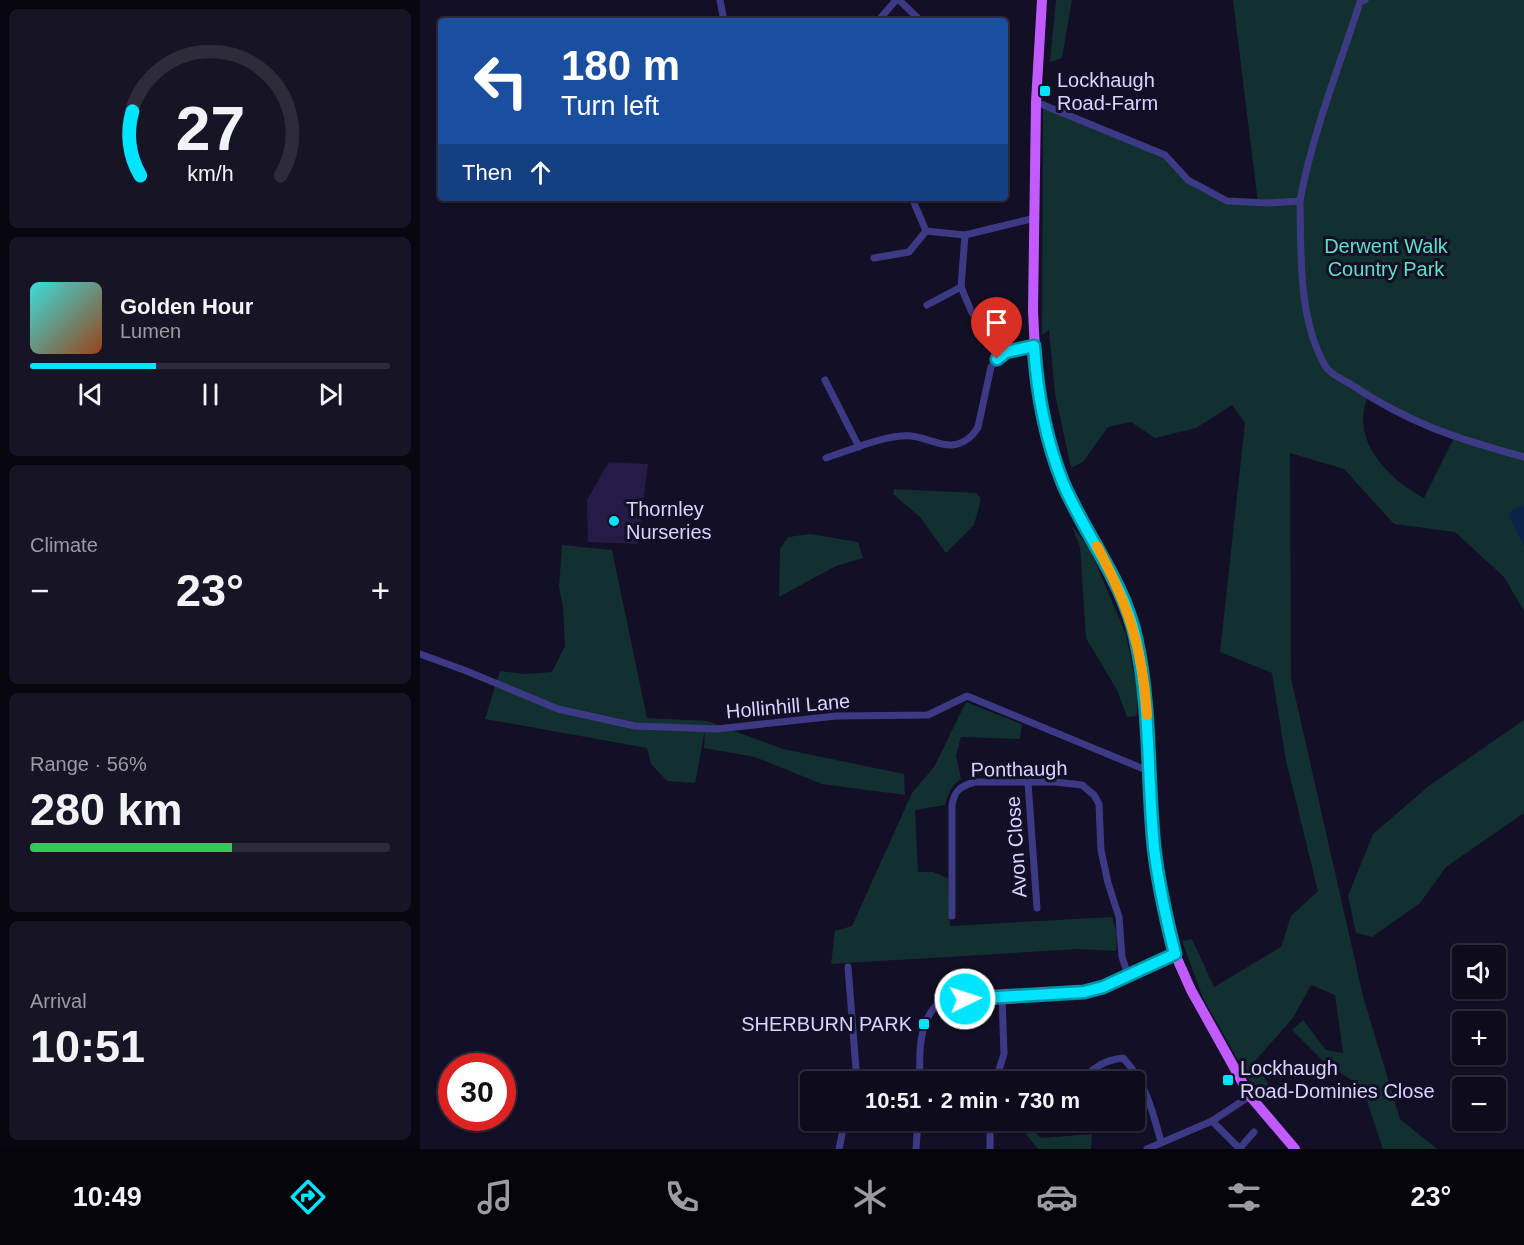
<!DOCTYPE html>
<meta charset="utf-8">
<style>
:root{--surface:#0e0b1c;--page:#171425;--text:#f1f3f6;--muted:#9b9ba3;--line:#2e2b3b;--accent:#00e5ff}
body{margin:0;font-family:Arial,sans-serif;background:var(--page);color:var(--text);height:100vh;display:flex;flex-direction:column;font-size:22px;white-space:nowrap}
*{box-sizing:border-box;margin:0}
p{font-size:20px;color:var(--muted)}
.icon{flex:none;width:33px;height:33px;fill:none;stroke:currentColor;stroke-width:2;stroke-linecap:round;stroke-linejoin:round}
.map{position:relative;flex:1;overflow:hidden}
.sheet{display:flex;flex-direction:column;gap:9px;padding:9px;background:#08060f;width:420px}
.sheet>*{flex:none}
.hud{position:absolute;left:18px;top:18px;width:570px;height:183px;border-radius:6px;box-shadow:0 2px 4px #0004,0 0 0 2px var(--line);background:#1a4fa0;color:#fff;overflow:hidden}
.controls{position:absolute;left:1032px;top:945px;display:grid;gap:12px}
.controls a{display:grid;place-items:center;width:54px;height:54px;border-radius:6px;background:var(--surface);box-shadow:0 2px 4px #0004,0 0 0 2px var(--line);font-size:30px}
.speed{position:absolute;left:18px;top:1053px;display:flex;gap:12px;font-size:30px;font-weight:700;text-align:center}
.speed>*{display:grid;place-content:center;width:78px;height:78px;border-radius:50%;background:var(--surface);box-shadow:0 2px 4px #0004,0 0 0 2px var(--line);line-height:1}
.speed .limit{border:9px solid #d22;background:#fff;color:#111}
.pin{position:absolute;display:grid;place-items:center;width:51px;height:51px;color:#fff;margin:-62px -26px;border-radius:50% 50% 50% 0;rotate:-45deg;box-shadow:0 0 6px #0007}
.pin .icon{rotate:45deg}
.me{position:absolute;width:66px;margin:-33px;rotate:86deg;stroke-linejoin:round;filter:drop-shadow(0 0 4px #0008)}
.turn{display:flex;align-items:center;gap:21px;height:126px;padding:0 24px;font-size:27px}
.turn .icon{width:78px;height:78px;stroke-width:2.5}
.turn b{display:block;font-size:42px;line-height:51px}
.then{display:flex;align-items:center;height:57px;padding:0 24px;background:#0003;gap:12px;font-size:22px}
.big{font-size:45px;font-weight:700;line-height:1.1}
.sheet .widget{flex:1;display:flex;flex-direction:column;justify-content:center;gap:9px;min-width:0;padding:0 21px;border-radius:9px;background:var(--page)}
.sheet .dial{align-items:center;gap:0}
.dial svg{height:156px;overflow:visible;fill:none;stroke:var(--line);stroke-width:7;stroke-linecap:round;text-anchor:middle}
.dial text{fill:var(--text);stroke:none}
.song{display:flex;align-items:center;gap:18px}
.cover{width:72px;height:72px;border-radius:9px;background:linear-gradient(135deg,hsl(180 70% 55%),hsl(20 70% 35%))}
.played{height:6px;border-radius:3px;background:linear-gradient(90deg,var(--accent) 35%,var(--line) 35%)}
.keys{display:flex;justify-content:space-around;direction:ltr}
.heat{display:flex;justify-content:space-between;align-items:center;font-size:33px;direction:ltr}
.charge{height:9px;border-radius:4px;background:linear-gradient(90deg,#34c759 56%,var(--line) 0)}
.trip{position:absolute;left:380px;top:1071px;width:345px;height:60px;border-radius:6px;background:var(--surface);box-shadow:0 2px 4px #0004,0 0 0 2px var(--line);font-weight:700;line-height:60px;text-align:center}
.tabs{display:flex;height:96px;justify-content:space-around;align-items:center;background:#06040b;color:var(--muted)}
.tabs .icon{width:42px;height:42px}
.tabs .selected{color:var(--accent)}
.tabs b{font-size:27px;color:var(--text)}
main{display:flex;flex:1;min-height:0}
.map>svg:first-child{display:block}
</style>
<main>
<section class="sheet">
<div class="widget dial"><svg viewBox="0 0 100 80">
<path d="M14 69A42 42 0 1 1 86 69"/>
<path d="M14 69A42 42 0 0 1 10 36" stroke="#00e5ff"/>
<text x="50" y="56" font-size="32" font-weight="700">27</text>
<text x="50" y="72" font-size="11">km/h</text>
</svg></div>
<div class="widget">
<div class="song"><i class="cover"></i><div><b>Golden Hour</b><p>Lumen</p></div></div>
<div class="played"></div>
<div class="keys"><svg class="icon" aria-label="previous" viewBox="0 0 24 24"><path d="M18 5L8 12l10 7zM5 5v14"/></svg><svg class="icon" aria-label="pause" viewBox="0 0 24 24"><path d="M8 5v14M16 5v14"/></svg><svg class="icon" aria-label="next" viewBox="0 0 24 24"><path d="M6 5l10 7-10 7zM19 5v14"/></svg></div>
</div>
<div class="widget"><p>Climate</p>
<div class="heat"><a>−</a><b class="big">23°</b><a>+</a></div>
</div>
<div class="widget"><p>Range · 56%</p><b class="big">280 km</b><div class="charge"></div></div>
<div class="widget"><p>Arrival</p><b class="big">10:51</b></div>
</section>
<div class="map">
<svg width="1104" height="1149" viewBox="0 0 1104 1149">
<rect width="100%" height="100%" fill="#130f26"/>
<g fill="#12302f" fill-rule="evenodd">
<polygon points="636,0 652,0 642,58 630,62"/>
<path d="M813 0H1104V611L1084 577 1035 532 974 524 924 469 870 453 871 678 943 996 980 1119 1017 1149H963L942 1087 905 1063 872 1030 883 1020 906 1050 923 1053 915 995 891 985 873 1018 834 1062 857 1097 841 1101 783 998 762 941 772 939 794 987 861 947 871 916 898 891 866 761 852 673 800 652 825 423 812 405 776 428 735 438 711 422 688 427 663 462 651 468 635 394 629 330 622 335 623 104 745 155 768 180 807 201 838 203ZM948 396 1034 438 1004 498C968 479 929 439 948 396Z"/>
<polygon points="474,489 556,493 561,499 554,525 526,553 500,517 473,494"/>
<polygon points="652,526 670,549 706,635 718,694 717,716 707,717 697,690 666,638 660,547"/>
<polygon points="390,534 438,542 443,558 416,566 359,597 360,549 368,537"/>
<polygon points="142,545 192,550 227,718 287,721 363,749 484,774 485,795 402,784 335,757 284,748 285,730 275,783 247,781 231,764 227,748 65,719 80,671 103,674 132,672 145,646 143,607 139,587"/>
<path d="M546 702 602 724 600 739 541 737 536 755 541 779C531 785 528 795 525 805L495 810 498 872H513L528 878 530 926 692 917 697 934 696 951 658 949 411 964 415 931 432 926 492 793 514 767Z"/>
<polygon points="1104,720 1104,813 1026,867 1000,903 952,937 936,933 928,896 953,834 1010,785"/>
<polygon points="612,1129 621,1138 672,1134 671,1149 618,1149 605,1133"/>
</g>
<polygon fill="#0c2248" points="1104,504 1104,546 1088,514"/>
<polygon fill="#241b47" points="189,462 228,464 218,544 168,542 167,500"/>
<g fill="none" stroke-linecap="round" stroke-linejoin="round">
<g stroke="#3d3a85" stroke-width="7">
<polyline points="300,0 304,21"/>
<polyline points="479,0 501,21"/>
<polyline points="458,21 476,0"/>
<path d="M616 102 745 155 768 180 807 201 848 203 880 201C881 252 878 321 906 367 911 375 924 380 932 385 990 424 1038 439 1104 457"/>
<polyline points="492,198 506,231 545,235"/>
<path d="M880 201C892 133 919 68 940 2L945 0"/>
<polyline points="454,258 489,252 506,231"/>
<polyline points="541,287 552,313"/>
<polyline points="507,305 541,287 545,235 615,218"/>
<polyline points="405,380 439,447"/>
<path d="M406 458C430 450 467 434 491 436 505 437 519 446 532 445 544 444 553 436 558 427L571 367C582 351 595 348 614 346"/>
<polyline points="0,654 44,670 138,709 215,726 297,729 416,716 508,715 547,696 731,772"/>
<polyline points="608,783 617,908"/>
<path d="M532 916V806C534 791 540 786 555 782H635L662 785 674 795 679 804 681 850 688 883 699 917 702 957 708 975"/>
<polyline points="428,967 437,1082"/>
<path d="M500 1082C499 1055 498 1020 520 1002L665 992 683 987 755 954"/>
<polyline points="575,1082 584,1054 582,997"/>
<path d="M662 1082C672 1067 685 1060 703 1058 725 1081 733 1112 741 1142"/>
<polyline points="570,1120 570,1149"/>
<polyline points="792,1121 819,1148"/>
<polyline points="419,1149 425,1120"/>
<polyline points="496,1149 498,1120"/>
<polyline points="727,1149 792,1121 830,1096"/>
<polyline points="819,1149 834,1132"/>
</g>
<polyline stroke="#c25bff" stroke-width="10" points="622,0 616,102 613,311 617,390 626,431 643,484 687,566 716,636 725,693 734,844 740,897 755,954 771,990 830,1096 875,1149"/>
</g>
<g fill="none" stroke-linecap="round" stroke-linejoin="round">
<g stroke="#0095a6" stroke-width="15">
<path id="route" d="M545 999 664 992 683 987 755 954C746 918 738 883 734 847 727 777 731 707 716 639 704 582 665 535 643 483 625 438 617 393 614 346L586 352 577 359"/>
</g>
<use href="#route" stroke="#00e5ff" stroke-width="10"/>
<path stroke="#f59e0b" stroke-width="10" d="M677 546C708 605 723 649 727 715"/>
</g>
<g fill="#00e5ff" stroke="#130f26" stroke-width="2">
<rect x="619" y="85" width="12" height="12" rx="3"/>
<circle cx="194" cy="521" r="6"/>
<rect x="498" y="1018" width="12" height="12" rx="3"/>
<rect x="802" y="1074" width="12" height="12" rx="3"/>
</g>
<g text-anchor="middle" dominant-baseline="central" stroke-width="6" stroke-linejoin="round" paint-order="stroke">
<g font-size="20" fill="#d9d4ff" stroke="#130f26" text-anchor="start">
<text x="637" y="80">Lockhaugh<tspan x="637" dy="23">Road-Farm</tspan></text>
<text x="206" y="509">Thornley<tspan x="206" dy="23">Nurseries</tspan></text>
<text x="492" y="1024" text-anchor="end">SHERBURN PARK</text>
<text x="820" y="1068">Lockhaugh<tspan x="820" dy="23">Road-Dominies Close</tspan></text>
</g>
<g font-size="20" fill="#5fe0c0" stroke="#130f26">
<text x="966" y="246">Derwent Walk<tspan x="966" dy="23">Country Park</tspan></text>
</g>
<g font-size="20" fill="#d9d4ff" stroke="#130f26">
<text transform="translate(368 706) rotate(-5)">Hollinhill Lane</text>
<text transform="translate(599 769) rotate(-1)">Ponthaugh</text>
<text transform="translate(596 847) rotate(-94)">Avon Close</text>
</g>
</g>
</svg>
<div class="controls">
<a><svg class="icon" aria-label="sound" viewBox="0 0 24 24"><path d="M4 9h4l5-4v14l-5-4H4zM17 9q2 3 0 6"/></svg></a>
<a>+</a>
<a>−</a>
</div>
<div class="speed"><div class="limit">30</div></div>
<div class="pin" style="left:577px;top:359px;background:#d93025"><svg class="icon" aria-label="arrive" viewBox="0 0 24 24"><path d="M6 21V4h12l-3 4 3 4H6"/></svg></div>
<svg class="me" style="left:545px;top:999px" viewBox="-20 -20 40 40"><circle r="17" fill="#00e5ff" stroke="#fff" stroke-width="3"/><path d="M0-11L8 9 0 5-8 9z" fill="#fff"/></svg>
<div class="trip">10:51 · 2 min · 730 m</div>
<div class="hud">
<div class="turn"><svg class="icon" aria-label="left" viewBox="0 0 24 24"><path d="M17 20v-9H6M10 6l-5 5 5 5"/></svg><div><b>180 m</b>Turn left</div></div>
<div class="then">Then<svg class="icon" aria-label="ahead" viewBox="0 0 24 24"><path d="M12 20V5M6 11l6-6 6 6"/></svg></div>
</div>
</div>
</main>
<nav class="tabs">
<b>10:49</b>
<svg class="icon selected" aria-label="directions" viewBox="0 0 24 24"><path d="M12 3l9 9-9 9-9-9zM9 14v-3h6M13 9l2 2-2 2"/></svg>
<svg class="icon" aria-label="music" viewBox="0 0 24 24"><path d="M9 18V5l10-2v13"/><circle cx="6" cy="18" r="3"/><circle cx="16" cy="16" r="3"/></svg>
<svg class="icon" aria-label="phone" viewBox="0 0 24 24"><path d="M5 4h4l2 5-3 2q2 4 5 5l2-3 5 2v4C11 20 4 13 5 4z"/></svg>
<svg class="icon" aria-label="climate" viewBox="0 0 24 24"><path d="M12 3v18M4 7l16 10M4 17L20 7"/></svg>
<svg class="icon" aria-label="car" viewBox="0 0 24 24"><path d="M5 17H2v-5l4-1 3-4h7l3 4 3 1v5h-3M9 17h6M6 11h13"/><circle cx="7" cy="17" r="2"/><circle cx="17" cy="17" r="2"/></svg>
<svg class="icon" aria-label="filters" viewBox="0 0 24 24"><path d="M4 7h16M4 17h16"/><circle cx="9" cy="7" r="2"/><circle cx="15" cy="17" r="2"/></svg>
<b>23°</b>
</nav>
